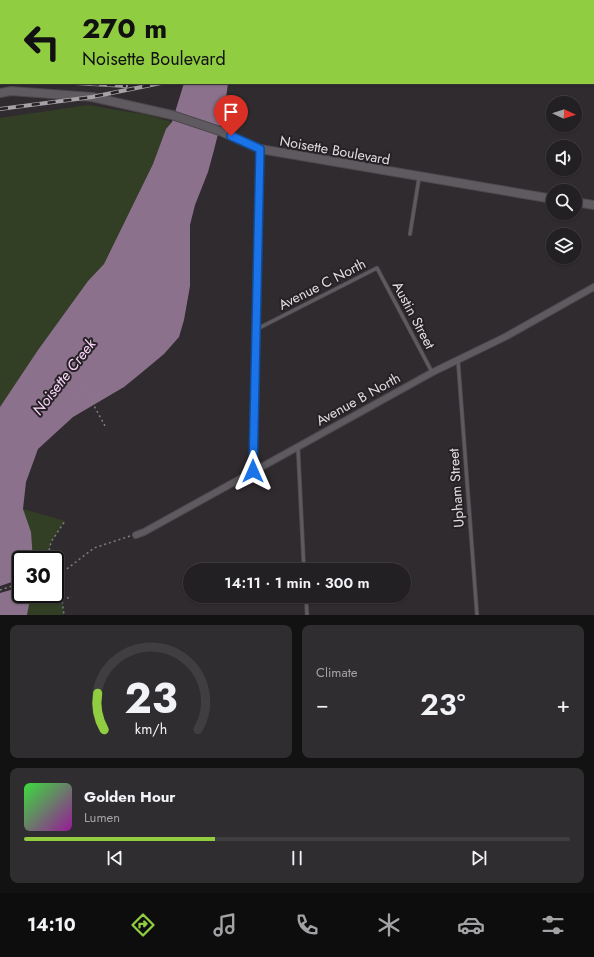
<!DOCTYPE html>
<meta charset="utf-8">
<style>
:root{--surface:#232023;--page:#2f2d30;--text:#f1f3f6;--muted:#a3a3a6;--line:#403e41;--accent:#90cd41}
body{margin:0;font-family:Jost,sans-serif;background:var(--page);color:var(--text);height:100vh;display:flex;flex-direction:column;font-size:15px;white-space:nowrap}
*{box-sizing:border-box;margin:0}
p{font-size:13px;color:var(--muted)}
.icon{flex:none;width:22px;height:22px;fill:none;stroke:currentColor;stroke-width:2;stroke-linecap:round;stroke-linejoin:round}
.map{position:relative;height:615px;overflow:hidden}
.details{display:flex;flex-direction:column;gap:10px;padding:10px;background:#131213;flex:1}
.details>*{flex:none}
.top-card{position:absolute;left:0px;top:0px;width:594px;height:84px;box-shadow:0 1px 3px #0004,0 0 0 1px var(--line);background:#90cd41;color:#111;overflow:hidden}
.needle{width:26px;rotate:94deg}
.controls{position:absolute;left:546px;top:96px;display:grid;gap:8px}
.controls a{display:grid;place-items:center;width:36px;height:36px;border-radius:50%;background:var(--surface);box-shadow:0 1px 3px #0004,0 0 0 1px var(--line);font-size:20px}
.speed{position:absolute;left:12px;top:551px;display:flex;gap:8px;font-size:20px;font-weight:700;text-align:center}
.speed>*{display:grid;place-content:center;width:52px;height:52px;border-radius:50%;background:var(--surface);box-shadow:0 1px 3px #0004,0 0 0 1px var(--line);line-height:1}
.speed .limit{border:2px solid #111;border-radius:6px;background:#fff;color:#111}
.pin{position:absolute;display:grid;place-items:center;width:34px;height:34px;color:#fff;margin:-41px -17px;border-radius:50% 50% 50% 0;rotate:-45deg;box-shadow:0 0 4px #0007}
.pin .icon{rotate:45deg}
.me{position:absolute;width:44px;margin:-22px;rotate:0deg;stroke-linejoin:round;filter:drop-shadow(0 0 3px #0008)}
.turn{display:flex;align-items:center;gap:14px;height:84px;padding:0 16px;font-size:18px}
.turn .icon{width:52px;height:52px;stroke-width:2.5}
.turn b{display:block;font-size:28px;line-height:34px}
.big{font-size:30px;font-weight:600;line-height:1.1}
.details .widget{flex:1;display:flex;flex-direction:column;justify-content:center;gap:6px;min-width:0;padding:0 14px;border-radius:8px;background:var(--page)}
.details .dial{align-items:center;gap:0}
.dial svg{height:104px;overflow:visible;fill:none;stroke:var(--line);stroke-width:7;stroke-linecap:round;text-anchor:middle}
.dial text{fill:var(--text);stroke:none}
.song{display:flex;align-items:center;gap:12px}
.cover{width:48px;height:48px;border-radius:6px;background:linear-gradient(135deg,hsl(120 70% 55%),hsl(300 70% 35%))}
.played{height:4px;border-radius:2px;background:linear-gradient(90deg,var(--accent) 35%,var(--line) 35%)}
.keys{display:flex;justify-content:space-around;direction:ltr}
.heat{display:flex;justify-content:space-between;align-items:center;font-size:22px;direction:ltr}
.details .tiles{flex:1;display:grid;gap:10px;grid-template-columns:1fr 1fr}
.widget:last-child{grid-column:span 2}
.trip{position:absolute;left:183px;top:563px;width:228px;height:40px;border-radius:20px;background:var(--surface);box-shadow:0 1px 3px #0004,0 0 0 1px var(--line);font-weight:600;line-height:40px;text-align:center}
.menu{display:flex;height:64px;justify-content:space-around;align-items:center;background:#0e0d0e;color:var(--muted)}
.menu .icon{width:28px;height:28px}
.menu .current{color:var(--accent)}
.menu b{font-size:18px;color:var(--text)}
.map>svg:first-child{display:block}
</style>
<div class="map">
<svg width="594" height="615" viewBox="0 0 594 615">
<rect width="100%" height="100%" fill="#2f2b2f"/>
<g fill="#323f25">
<polygon points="0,0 169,0 169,1 1,1 1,34"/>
<polygon points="220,0 594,0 594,50 593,1"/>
<polygon points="88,105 147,115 172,122 166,130 153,164 104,264 88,281 38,350 0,407 0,118"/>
<polygon points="23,509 65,521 51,542 47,560 33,560"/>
<polygon points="55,583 62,599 64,615 27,615 31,594 55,594"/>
</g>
<polygon fill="#8b718b" points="184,83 228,83 225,106 214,150 208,172 195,205 190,225 190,286 184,320 179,337 164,354 140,374 124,387 73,417 38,449 26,482 23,509 31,532 33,560 21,560 21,594 31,594 27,615 0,615 0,407 38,350 88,281 104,264 153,164 166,129 172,122"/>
<polygon fill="#2f2b2f" points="21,579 21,587 0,593 0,586"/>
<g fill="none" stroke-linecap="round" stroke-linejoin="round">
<g stroke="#4c484c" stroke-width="4.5">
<g id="service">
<polyline points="410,234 419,178"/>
<polyline points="257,329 377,268 432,372"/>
<polyline points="458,360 477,615"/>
<polyline points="298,448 304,570"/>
<polyline points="306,596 307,615"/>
</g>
</g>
<g stroke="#4c484c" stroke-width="8">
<g id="minor">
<polyline points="132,0 133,1"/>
<polyline points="253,471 260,149"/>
<polyline points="136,535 144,532 433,372 505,337 594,287"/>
</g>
</g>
<g stroke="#4c484c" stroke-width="10">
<g id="tertiary">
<polyline points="0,93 11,91 92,97 172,115 220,131 260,149 553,199"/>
<polyline points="575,202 594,205"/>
</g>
</g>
<g stroke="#817e81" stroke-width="1.5" stroke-dasharray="2 3" stroke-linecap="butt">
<polyline points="85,389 105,426"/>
<polyline points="74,396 90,386"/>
<polyline points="47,560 51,542 65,521"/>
<polyline points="55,578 94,548 130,536"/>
<polyline points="55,583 62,599 64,615"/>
<polyline points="0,590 21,583"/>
<polyline points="62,599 72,597"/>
</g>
<use href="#service" stroke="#5f5a5f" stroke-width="3"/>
<use href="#minor" stroke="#5f5a5f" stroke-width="6"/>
<use href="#tertiary" stroke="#5f5a5f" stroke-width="8"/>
<g stroke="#a6a2a6" stroke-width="4">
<g id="rail">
<polyline points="0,55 1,55"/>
<polyline points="593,66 594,67"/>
<polyline points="75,83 126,86"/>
<polyline points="0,109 92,97 161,83"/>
</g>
</g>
<use href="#rail" stroke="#252125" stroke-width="2.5" stroke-dasharray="8" stroke-linecap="butt"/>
</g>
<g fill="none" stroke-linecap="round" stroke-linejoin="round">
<g stroke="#114b97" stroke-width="10">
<polyline id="route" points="231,136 260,149 253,471"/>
</g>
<use href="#route" stroke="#1a73e8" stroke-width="7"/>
</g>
<g text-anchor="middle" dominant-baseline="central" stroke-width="4" stroke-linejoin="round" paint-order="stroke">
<g font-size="14" fill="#e1dee1" stroke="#252125">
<text transform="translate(335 150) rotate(10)">Noisette Boulevard</text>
<text transform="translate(322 284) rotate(-27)">Avenue C North</text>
<text transform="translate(414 315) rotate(62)">Austin Street</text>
<text transform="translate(358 399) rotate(-29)">Avenue B North</text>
<text transform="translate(456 488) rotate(-94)">Upham Street</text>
</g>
<g font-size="15" font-style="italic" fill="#fbd5fa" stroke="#252125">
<text transform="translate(64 377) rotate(-52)">Noisette Creek</text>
</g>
</g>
</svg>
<div class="controls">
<a><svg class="needle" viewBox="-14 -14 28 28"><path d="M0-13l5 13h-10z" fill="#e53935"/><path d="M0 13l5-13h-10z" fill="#a3a3a6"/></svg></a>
<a><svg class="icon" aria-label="sound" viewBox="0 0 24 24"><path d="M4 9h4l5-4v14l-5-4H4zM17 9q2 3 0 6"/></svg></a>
<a><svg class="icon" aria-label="search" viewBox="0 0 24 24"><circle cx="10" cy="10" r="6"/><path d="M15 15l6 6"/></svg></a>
<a><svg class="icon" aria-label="layers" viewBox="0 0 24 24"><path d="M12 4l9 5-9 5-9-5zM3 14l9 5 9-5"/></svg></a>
</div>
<div class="speed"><div class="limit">30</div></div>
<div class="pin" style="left:231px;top:136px;background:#d93025"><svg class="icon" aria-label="arrive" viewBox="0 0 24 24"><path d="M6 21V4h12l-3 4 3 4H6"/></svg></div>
<svg class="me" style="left:253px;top:471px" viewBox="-20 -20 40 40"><path d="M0-17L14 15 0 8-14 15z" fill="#1a73e8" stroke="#fff" stroke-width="4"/></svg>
<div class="trip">14:11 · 1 min · 300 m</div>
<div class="top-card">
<div class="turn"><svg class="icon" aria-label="left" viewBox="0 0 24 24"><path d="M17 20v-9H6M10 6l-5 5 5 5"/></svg><div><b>270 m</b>Noisette Boulevard</div></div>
</div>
</div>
<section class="details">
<div class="tiles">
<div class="widget dial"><svg viewBox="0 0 100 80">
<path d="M14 69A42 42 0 1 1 86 69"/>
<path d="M14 69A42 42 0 0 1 9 41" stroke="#90cd41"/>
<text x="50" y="56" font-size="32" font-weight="700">23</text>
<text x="50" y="72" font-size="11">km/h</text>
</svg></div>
<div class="widget"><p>Climate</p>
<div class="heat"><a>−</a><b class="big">23°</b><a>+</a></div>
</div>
<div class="widget">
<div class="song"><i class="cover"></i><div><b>Golden Hour</b><p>Lumen</p></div></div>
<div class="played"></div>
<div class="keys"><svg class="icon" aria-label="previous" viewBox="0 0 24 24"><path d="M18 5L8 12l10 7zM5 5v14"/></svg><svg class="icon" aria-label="pause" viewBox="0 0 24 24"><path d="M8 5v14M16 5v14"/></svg><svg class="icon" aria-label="next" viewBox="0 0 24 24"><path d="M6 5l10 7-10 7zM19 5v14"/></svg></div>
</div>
</div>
</section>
<nav class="menu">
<b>14:10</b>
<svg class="icon current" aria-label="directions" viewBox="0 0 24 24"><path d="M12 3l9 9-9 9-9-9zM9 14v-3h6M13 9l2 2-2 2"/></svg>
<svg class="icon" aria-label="music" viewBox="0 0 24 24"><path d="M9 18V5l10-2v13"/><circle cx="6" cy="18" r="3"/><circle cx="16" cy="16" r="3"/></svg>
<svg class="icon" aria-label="phone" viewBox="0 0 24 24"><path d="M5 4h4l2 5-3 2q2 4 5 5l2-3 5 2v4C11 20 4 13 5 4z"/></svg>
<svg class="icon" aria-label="climate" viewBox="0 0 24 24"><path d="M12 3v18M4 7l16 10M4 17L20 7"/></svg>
<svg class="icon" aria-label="car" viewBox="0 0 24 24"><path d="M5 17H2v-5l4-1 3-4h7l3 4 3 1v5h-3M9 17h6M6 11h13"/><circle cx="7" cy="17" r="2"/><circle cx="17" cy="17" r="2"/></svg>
<svg class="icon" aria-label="filters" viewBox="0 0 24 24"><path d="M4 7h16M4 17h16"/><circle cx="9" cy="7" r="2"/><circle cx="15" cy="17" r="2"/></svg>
</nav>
